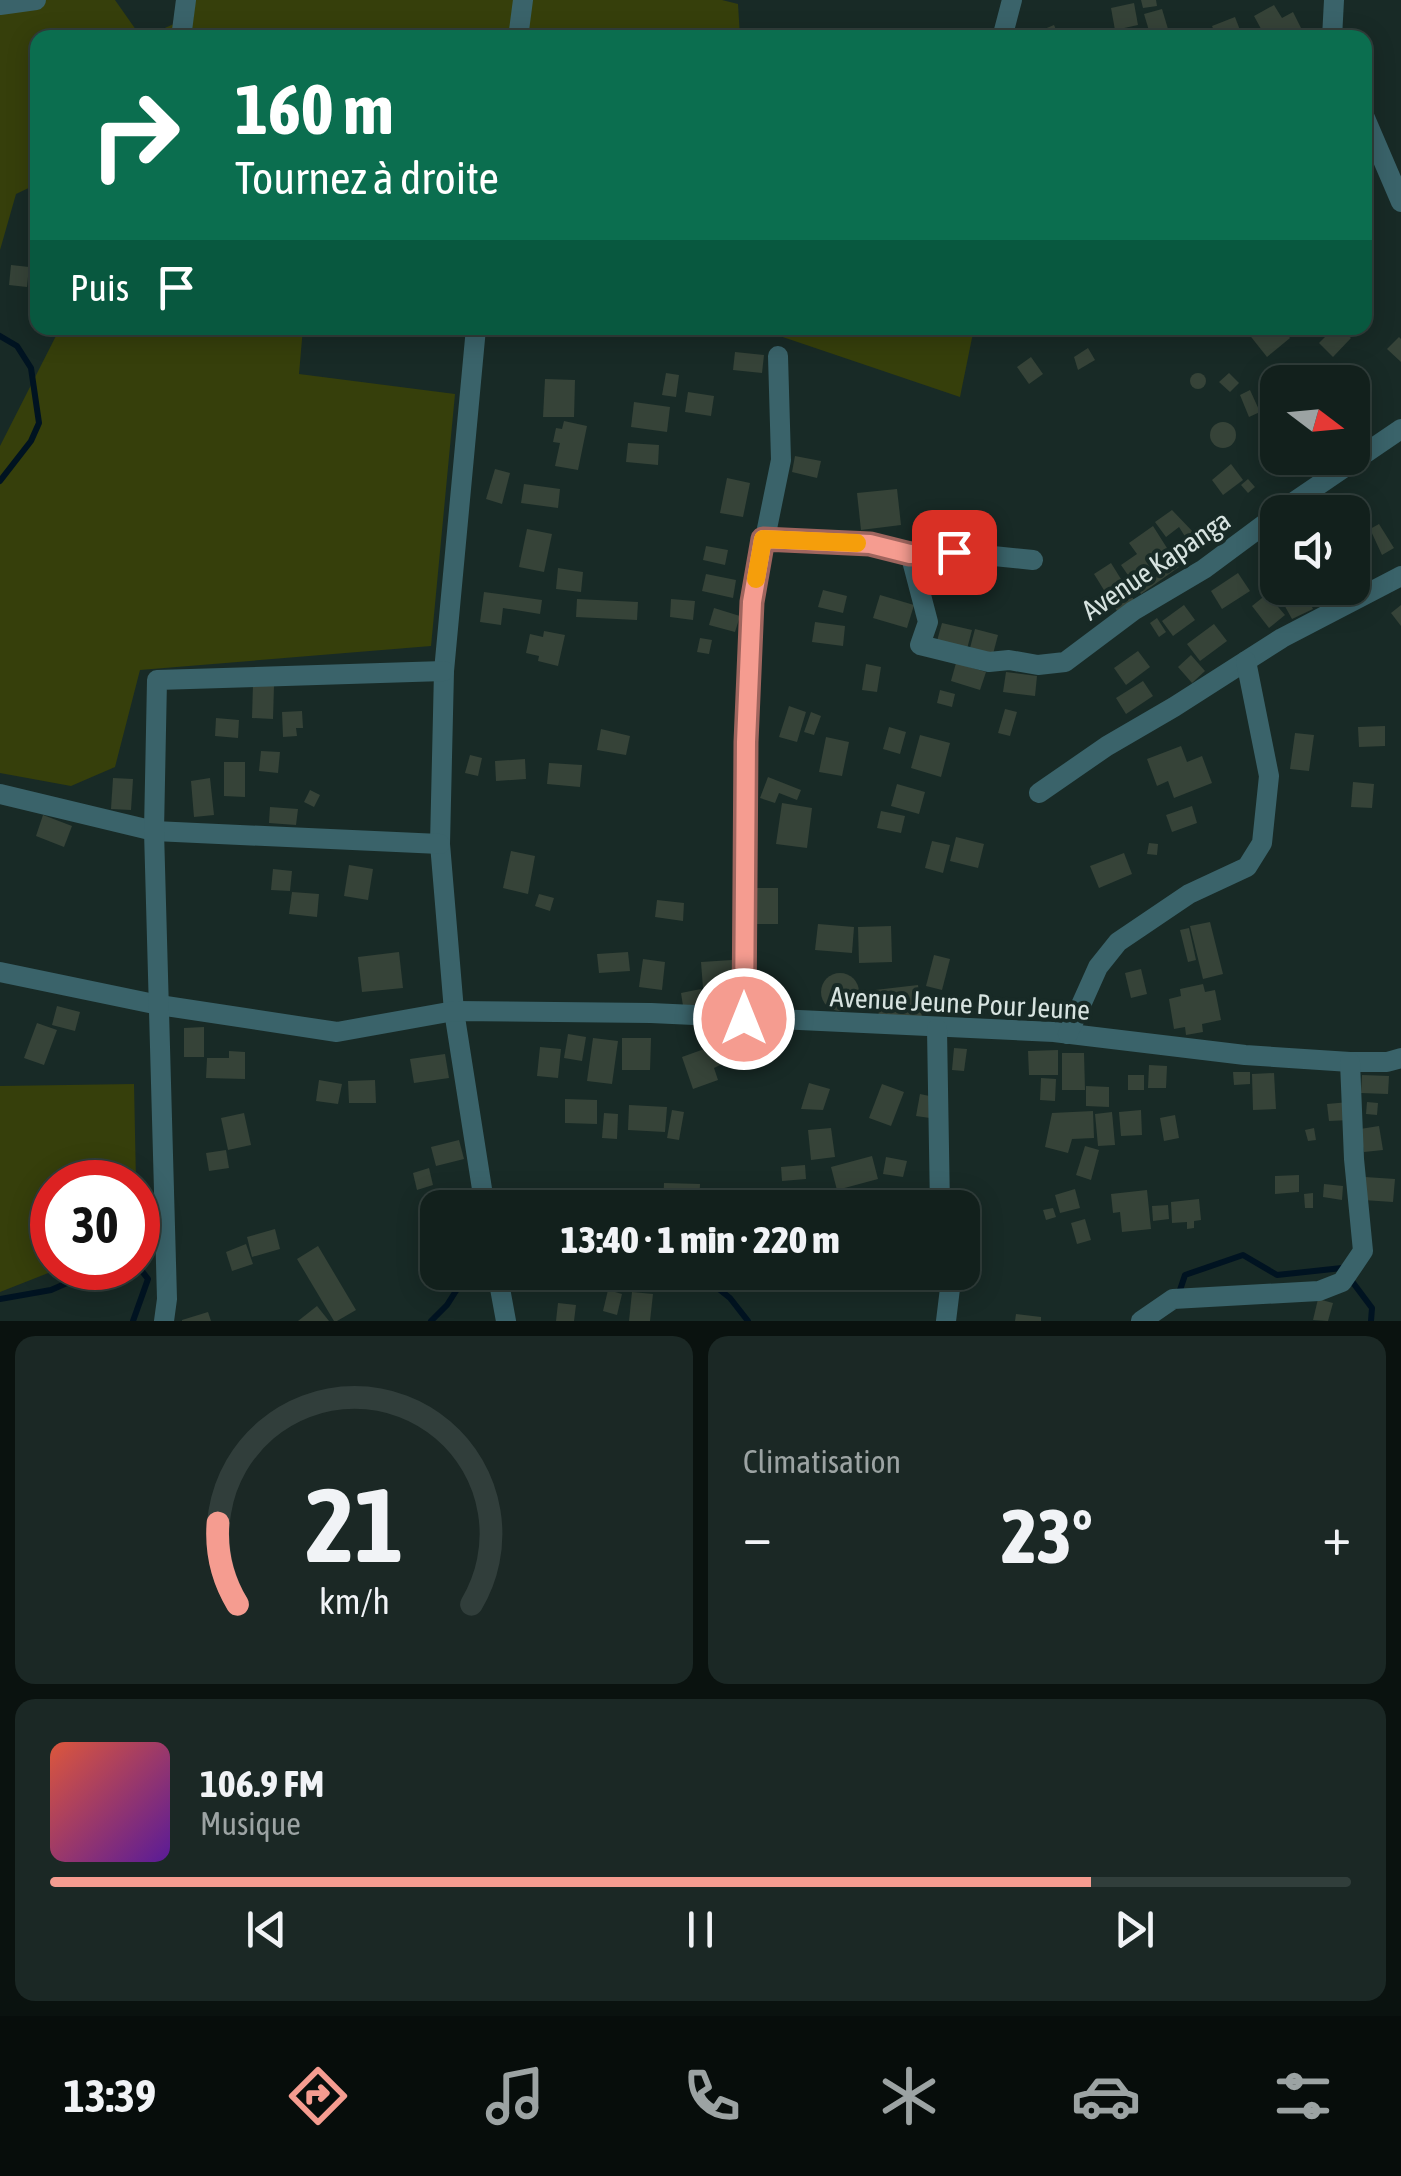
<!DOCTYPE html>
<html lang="fr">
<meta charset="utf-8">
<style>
:root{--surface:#12201c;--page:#1b2825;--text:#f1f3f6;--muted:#9ca3a3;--line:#313e3b;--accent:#f59c90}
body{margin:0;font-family:"Asap Condensed",sans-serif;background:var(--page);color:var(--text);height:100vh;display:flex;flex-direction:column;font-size:38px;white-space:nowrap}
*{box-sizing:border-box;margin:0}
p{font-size:32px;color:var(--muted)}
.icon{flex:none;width:55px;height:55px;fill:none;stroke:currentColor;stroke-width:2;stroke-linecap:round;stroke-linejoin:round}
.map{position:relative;height:1321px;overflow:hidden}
.side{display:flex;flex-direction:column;gap:15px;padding:15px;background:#0a120f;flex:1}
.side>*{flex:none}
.hud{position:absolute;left:30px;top:30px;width:1342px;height:305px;border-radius:20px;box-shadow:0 5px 25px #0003,0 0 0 2px var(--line);background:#0b6e4f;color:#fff;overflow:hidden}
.needle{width:65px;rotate:106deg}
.controls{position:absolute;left:1260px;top:365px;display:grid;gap:20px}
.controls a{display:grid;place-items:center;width:110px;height:110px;border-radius:20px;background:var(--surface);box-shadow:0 5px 25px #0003,0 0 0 2px var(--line);font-size:50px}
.speed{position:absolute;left:30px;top:1160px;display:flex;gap:20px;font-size:50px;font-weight:700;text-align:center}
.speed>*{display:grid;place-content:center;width:130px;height:130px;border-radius:50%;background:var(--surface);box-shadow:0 5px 25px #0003,0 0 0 2px var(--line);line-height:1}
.speed .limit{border:15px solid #d22;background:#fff;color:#111}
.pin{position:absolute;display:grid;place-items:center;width:85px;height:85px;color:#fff;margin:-42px;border-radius:20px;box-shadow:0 5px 15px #0006}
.me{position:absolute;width:110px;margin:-55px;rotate:0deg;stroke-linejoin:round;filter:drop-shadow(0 0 8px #0008)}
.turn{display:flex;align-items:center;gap:35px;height:210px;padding:0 40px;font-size:45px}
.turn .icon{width:130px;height:130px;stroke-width:2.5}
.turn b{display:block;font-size:70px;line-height:85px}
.then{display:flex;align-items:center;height:95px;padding:0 40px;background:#0003;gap:20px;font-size:38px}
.big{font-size:75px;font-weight:800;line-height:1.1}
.side .tile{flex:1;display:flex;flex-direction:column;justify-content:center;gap:15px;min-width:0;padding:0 35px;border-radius:20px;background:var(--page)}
.side .dial{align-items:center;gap:0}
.dial svg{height:260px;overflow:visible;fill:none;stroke:var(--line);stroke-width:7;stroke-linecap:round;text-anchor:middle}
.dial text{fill:var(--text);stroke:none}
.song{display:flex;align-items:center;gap:30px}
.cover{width:120px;height:120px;border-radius:15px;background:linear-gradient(135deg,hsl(10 70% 55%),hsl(270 70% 35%))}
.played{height:10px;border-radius:5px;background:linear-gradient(90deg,var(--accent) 80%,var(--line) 80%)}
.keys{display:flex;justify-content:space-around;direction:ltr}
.heat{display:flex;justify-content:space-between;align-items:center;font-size:55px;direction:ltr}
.side .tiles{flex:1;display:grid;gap:15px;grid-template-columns:1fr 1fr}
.tile:last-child{grid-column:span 2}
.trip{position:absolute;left:420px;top:1190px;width:560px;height:100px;border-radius:20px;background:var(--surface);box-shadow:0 5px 25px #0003,0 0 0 2px var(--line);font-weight:800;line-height:100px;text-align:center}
.menu{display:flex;height:160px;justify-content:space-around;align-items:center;background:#070d0b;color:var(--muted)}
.menu .icon{width:70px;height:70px}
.menu .on{color:var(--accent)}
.menu b{font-size:45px;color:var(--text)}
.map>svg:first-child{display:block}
</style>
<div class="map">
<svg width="1401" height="1321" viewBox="0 0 1401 1321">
<rect width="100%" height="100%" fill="#182a26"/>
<g fill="#363f0b">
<polygon points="0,0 115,0 141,37 38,38 37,184 16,194 0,250"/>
<polygon points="193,0 722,0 738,4 740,37 142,38 192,16"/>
<polygon points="60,328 303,328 299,374 455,394 431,646 140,670 115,767 71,786 0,773 0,446"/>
<polygon points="756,328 974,328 960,397"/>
<polygon points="134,1084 136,1182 52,1182 52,1268 61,1268 0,1292 0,1086"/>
</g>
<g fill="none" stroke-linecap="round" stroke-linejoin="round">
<g stroke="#001321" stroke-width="6">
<polyline points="0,336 17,346 31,368 39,423 31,441 0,481"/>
<polyline points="556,1272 591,1272"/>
<polyline points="654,1272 675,1284 700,1274 730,1298 748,1321"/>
<polyline points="1178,1296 1185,1275 1243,1255 1277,1275 1342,1268 1372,1308 1371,1321"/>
<polyline points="0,1299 51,1290 101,1268"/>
<polyline points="133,1321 148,1279 138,1266"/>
<polyline points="431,1321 447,1305 468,1272"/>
</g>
</g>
<g fill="#364338">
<polygon points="1141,0 1156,0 1157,6 1143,8"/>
<polygon points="1134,3 1138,25 1115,30 1111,8"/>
<polygon points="1274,5 1282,18 1293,12 1304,34 1297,38 1266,38 1254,16"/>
<polygon points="1162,9 1168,29 1150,34 1144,14"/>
<polygon points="1235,17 1243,38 1217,38 1212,26"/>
<polygon points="1054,25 1059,37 1025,37"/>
<polygon points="11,265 29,267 27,287 9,285"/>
<polygon points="1244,328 1282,328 1290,338 1267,357"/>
<polygon points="1334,328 1340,328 1351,338 1333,357 1319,343"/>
<polygon points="1399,337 1401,339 1401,362 1387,349"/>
<polygon points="1088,348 1095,360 1078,370 1074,357"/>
<polygon points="735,352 764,355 762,373 733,370"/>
<polygon points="1031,357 1043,374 1029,384 1017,367"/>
<polygon points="1284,364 1302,382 1278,382 1278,409 1260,391 1266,384 1261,379 1276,365 1280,368"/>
<polygon points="1342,365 1355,380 1323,382"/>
<circle cx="1198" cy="381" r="8"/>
<polygon points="666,373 679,375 676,397 662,395"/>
<polygon points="1229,373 1239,383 1230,392 1219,382"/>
<polygon points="545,379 575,380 574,417 543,417"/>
<polygon points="1250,390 1260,412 1249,417 1240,395"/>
<polygon points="688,392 714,396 711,416 685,412"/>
<polygon points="634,402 670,407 667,432 631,427"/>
<polygon points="564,421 587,426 578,470 555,466 560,443 553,442 556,428 562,429"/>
<circle cx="1223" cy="435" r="13"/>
<polygon points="628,443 659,445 658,465 626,462"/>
<polygon points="795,456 821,461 817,478 792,472"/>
<polygon points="1231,464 1243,480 1223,495 1212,480"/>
<polygon points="495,469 510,473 502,504 486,499"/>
<polygon points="727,478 750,483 743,517 720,513"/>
<polygon points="1248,479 1255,487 1248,493 1241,485"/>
<polygon points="524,484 560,489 558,508 521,503"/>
<polygon points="897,489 901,525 861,530 857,493"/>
<polygon points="1172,510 1194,533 1186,538 1179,527 1166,537 1155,522"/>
<polygon points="1379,524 1394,548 1382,555 1370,529"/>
<polygon points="1153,526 1179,567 1141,594 1121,565 1137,554 1129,543"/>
<polygon points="527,529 552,534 544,572 519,567"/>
<polygon points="706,546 728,550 725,565 703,560"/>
<polygon points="1111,563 1134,600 1117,611 1094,574"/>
<polygon points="558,568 583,572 581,592 556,589"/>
<polygon points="1238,573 1250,591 1222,609 1211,591"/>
<polygon points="706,574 736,580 733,598 702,591"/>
<polygon points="1285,588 1292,588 1295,594 1303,590 1313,609 1292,619 1276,590"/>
<polygon points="823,590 847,596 843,613 818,607"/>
<polygon points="484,592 542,600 540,614 503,608 501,625 480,622"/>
<polygon points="1267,594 1285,615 1269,628 1252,606"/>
<polygon points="880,595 914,605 907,628 873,618"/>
<polygon points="577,599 638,602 637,620 576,617"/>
<polygon points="671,599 695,601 693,620 670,617"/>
<polygon points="1184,605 1195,620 1173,636 1162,621"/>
<polygon points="1401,605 1401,626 1391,613"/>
<polygon points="714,608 740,616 735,632 709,625"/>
<polygon points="1157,618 1166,632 1159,637 1150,623"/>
<polygon points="815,622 845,626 843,646 812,642"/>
<polygon points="942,623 972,630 967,649 937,641"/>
<polygon points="1214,624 1227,641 1200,661 1187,644"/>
<polygon points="975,629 998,635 993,654 970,648"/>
<polygon points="544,631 565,635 558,666 538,661 539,656 526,653 530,634 543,637"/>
<polygon points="700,638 712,640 709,654 697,652"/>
<polygon points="1138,651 1150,667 1126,685 1114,668"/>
<polygon points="1191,655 1205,671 1192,683 1178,667"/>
<polygon points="956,663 986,672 980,690 951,681"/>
<polygon points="866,664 881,667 877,692 862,690"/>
<polygon points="1006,672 1037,676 1035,696 1003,692"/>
<polygon points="1143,681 1153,696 1126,714 1116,698"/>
<polygon points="253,684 274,685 273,719 252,718"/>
<polygon points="940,690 955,694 952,707 937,703"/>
<polygon points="789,706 806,712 797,742 779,737"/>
<polygon points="1005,709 1017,712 1010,736 998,733"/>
<polygon points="302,711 303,728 296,728 297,736 283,737 282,712"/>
<polygon points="811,712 821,716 814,735 804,732"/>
<polygon points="216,718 239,720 238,738 215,736"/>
<polygon points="1385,726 1385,746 1359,747 1358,727"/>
<polygon points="889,727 906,732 900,754 883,749"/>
<polygon points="601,729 630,736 626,755 597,750"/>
<polygon points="1295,733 1314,735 1309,771 1290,769"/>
<polygon points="920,735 950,743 941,777 911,768"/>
<polygon points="826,737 849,742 842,776 819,772"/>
<polygon points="1181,746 1187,762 1202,756 1212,783 1174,798 1168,781 1157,786 1147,759"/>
<polygon points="261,751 280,752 278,773 259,771"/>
<polygon points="470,755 482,758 478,776 465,773"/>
<polygon points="525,759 526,779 496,781 495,761"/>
<polygon points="224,762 245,762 245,797 224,796"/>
<polygon points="549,763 582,765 580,787 547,784"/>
<polygon points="768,777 801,790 797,800 779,793 775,803 760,798"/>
<polygon points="113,778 133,779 131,810 111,809"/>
<polygon points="210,778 214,815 194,817 191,781"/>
<polygon points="1353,782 1374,784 1372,808 1351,807"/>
<polygon points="897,784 925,792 919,814 891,806"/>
<polygon points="310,790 320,795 314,807 304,802"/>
<polygon points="782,803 812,808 807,848 776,844"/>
<polygon points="1192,806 1197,823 1172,832 1166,815"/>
<polygon points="270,807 298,809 296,825 269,823"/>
<polygon points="881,811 905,816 901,833 877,828"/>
<polygon points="43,815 72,826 64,847 36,836"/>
<polygon points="956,837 984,844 978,868 950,861"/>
<polygon points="932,841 950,845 943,873 925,868"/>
<polygon points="1149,843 1158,844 1157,855 1147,854"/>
<polygon points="511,851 535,856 528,894 503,888"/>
<polygon points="1124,853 1132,874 1099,888 1090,866"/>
<polygon points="349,865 373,869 368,900 344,896"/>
<polygon points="273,869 292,871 290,891 271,890"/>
<rect x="754" y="888" width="24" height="36"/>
<polygon points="292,892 319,894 317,917 289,914"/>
<polygon points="539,894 554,898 550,911 535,906"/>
<polygon points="657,900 684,903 683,921 655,917"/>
<polygon points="1210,922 1223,974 1203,979 1190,926"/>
<polygon points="818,924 854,927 852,953 815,950"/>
<polygon points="891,926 892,962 859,963 858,927"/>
<polygon points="1189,928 1196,960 1188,962 1180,930"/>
<polygon points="399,952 403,988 362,992 358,957"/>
<polygon points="628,952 630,971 599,973 597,954"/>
<polygon points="934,955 950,959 942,990 926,986"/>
<polygon points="643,959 665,962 662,990 639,987"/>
<polygon points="732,960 734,986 703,988 701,962"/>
<polygon points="1141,969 1147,994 1131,998 1125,973"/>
<circle cx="840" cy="992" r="19"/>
<polygon points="1203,984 1205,992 1215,990 1221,1020 1202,1024 1203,1032 1186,1035 1185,1027 1174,1029 1169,999 1181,996 1180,989"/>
<polygon points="918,985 922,1018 880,1023 875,990"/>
<polygon points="701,989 704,1008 684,1012 681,993"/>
<polygon points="57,1006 80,1012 75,1031 52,1025"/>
<polygon points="37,1023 57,1030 44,1065 24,1058"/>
<polygon points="204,1027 204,1057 184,1057 184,1028"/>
<polygon points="568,1034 586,1037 582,1061 564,1058"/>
<polygon points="593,1038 618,1041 612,1084 587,1081"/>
<polygon points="622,1038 651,1038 650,1070 622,1070"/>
<polygon points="540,1047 561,1049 558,1078 537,1076"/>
<polygon points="707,1048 709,1053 717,1050 722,1064 714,1068 718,1080 693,1089 682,1057"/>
<polygon points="954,1048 967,1049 964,1071 952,1070"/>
<polygon points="1058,1050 1058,1075 1029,1075 1028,1051"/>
<polygon points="229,1051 245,1052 245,1079 206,1078 207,1058 229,1058"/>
<polygon points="1062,1053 1084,1053 1085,1090 1062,1090"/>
<polygon points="445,1054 449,1078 414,1083 410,1059"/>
<polygon points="1149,1065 1167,1066 1166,1088 1148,1088"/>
<polygon points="1233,1072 1250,1072 1250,1084 1234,1085"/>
<polygon points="1274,1073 1276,1109 1253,1110 1252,1074"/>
<rect x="1128" y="1075" width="16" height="15"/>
<polygon points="1362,1075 1389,1076 1388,1094 1361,1093"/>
<polygon points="1041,1078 1056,1079 1055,1101 1040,1100"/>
<polygon points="319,1080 342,1084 338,1104 316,1101"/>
<polygon points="375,1080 376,1103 349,1103 348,1081"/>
<polygon points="809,1083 830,1089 823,1110 801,1109"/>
<polygon points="882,1084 904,1092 891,1126 869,1118"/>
<polygon points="1086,1086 1109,1087 1109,1107 1086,1106"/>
<polygon points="920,1094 934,1097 930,1118 916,1116"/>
<polygon points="565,1099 597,1100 597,1124 565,1123"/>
<polygon points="1349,1102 1350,1120 1329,1121 1327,1104"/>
<polygon points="1367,1102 1378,1103 1377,1115 1366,1114"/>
<polygon points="629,1105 667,1107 665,1132 628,1130"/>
<polygon points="672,1110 684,1112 679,1140 667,1138"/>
<polygon points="1141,1110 1142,1135 1121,1136 1119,1112"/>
<polygon points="1093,1111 1094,1138 1072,1139 1068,1153 1045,1147 1052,1113"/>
<polygon points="1112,1112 1115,1145 1098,1146 1095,1114"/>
<polygon points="244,1113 251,1145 228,1150 221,1118"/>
<polygon points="604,1113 618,1114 617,1139 602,1138"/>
<polygon points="1175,1115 1179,1138 1164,1141 1160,1118"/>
<polygon points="1379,1126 1383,1150 1364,1152 1360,1129"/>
<polygon points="831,1128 835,1157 811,1160 808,1130"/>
<polygon points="1314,1128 1316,1140 1308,1141 1305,1130"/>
<polygon points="459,1140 464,1159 436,1166 431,1147"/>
<polygon points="1085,1146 1099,1150 1091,1180 1076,1175"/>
<polygon points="226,1150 229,1168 209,1171 206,1153"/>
<polygon points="872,1156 878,1179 837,1190 831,1167"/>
<polygon points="886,1157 907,1161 903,1177 883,1174"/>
<polygon points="805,1165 806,1179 782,1181 781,1167"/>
<polygon points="429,1168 433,1185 417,1190 413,1173"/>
<polygon points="1299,1175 1299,1192 1275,1194 1275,1176"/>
<polygon points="1365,1177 1395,1179 1393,1202 1363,1200"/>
<polygon points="664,1183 700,1184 699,1208 663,1208"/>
<polygon points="1324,1184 1343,1186 1342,1200 1323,1197"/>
<polygon points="1075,1189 1080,1208 1060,1213 1055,1195"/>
<polygon points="714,1190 739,1197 736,1208 709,1208"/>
<polygon points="1147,1190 1151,1229 1122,1232 1120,1212 1113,1213 1111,1194"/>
<polygon points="1313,1193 1313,1208 1305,1208 1304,1194"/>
<polygon points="1199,1199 1201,1220 1194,1221 1194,1228 1187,1229 1187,1222 1172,1223 1171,1202"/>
<polygon points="1168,1205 1169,1219 1153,1221 1152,1206"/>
<polygon points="1053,1208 1056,1217 1046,1220 1043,1210"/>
<polygon points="1085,1219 1091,1240 1077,1244 1071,1223"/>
<polygon points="275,1229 280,1249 252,1257 247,1237"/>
<polygon points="246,1244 253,1264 232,1271 226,1252"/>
<polygon points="318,1246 356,1310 337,1321 334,1321 297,1259"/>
<polygon points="608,1290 622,1294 617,1315 603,1311"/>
<polygon points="632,1292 653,1294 650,1321 629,1321"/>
<polygon points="1318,1299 1333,1303 1328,1321 1313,1320"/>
<polygon points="558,1303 576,1305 574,1321 556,1321"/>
<polygon points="317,1306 329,1321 298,1321"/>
<polygon points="208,1312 211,1321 182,1321 182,1320"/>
<polygon points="1016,1314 1041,1317 1041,1321 1015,1321"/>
</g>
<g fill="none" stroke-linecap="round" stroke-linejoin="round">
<g stroke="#3a636a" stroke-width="20">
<polyline points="0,5 36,0"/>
<polyline points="181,38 186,0"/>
<polyline points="518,38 523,0"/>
<polyline points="1002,38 1012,0"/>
<polyline points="1332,38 1334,0"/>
<polyline points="1365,118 1401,202"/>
<polyline points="476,328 444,671 440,844 454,1011 485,1208"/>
<polyline points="1279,512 1401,429"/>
<polyline points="763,539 871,544 910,553 954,552 1033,560"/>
<polyline points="910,553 928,622 920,645 989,662 1009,660 1038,665 1065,662 1133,611 1204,569 1278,514"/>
<polyline points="1039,793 1107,746 1174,707 1282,638 1401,576"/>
<polyline points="0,794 154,831 440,844"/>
<polyline points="0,972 159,1005 337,1032 454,1011 651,1013 1054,1032 1245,1055 1350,1062 1387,1062 1401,1058"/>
<polyline points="745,1019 747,742 752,602 781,460 778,356"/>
<polyline points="937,1029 940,1208"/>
<polyline points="1068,1034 1098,967 1118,942 1189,894 1247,867 1262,843 1269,776 1246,661"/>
<polyline points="497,1272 506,1321"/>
<polyline points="164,1321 167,1299 154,831 157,680 444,671"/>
<polyline points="946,1321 952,1272"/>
<polyline points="1141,1321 1173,1299 1319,1291 1342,1282 1363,1251 1354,1159 1350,1062"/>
</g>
</g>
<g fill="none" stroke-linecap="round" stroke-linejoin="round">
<g stroke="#9f655e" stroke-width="25">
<polyline id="route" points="744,1019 746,742 752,602 763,539 870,544 910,554 954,552"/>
</g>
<use href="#route" stroke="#f59c90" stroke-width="18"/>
<polyline stroke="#f59e0b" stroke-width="18" points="756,579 763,539 857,543"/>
</g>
<g text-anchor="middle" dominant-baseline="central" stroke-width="8" stroke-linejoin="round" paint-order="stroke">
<g font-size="28" fill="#d7e3e0" stroke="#182a26">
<text transform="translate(1156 565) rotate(-34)">Avenue Kapanga</text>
<text transform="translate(960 1003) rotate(3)">Avenue Jeune Pour Jeune</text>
</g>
</g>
</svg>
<div class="controls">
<a><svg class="needle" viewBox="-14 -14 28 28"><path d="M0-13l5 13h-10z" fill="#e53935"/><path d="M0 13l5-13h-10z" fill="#9ca3a3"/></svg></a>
<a><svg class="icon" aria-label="sound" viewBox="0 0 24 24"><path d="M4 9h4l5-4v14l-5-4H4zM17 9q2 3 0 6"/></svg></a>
</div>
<div class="speed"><div class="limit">30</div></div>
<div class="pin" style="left:954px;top:552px;background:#d93025"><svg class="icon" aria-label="arrive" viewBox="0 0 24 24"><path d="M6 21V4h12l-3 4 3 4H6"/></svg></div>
<svg class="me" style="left:744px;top:1019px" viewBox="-20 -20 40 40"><circle r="17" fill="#f59c90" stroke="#fff" stroke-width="3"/><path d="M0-11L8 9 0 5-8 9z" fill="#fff"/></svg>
<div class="trip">13:40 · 1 min · 220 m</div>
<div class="hud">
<div class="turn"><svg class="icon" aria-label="right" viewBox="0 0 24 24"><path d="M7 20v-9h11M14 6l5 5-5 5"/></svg><div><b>160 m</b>Tournez à droite</div></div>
<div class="then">Puis<svg class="icon" aria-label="arrive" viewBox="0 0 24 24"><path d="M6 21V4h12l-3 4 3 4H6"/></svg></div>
</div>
</div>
<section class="side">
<div class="tiles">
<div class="tile dial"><svg viewBox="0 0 100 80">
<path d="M14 69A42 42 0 1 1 86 69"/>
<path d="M14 69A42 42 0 0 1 8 44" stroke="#f59c90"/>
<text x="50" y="56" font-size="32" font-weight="700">21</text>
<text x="50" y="72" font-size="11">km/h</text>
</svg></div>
<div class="tile"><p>Climatisation</p>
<div class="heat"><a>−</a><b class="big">23°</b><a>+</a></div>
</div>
<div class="tile">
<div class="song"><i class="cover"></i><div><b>106.9 FM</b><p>Musique</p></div></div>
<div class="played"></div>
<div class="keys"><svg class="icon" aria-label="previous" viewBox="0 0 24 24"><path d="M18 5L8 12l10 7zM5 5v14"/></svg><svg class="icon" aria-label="pause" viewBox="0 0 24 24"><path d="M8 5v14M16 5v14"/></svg><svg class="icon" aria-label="next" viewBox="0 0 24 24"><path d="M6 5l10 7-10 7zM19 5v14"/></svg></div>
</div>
</div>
</section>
<nav class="menu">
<b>13:39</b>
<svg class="icon on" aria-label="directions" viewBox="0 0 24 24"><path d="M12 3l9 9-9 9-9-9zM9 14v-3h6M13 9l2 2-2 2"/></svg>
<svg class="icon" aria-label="music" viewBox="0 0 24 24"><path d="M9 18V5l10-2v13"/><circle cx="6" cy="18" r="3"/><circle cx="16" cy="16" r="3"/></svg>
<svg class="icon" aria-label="phone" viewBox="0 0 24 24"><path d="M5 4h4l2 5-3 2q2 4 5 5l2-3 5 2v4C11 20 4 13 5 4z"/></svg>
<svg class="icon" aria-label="climate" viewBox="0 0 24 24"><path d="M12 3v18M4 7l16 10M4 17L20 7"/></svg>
<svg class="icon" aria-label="car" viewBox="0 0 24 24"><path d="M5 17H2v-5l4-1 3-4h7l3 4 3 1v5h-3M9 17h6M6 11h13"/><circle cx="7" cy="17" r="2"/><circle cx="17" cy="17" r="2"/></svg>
<svg class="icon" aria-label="filters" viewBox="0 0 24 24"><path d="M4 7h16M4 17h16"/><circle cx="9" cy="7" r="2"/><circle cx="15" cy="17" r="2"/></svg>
</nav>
